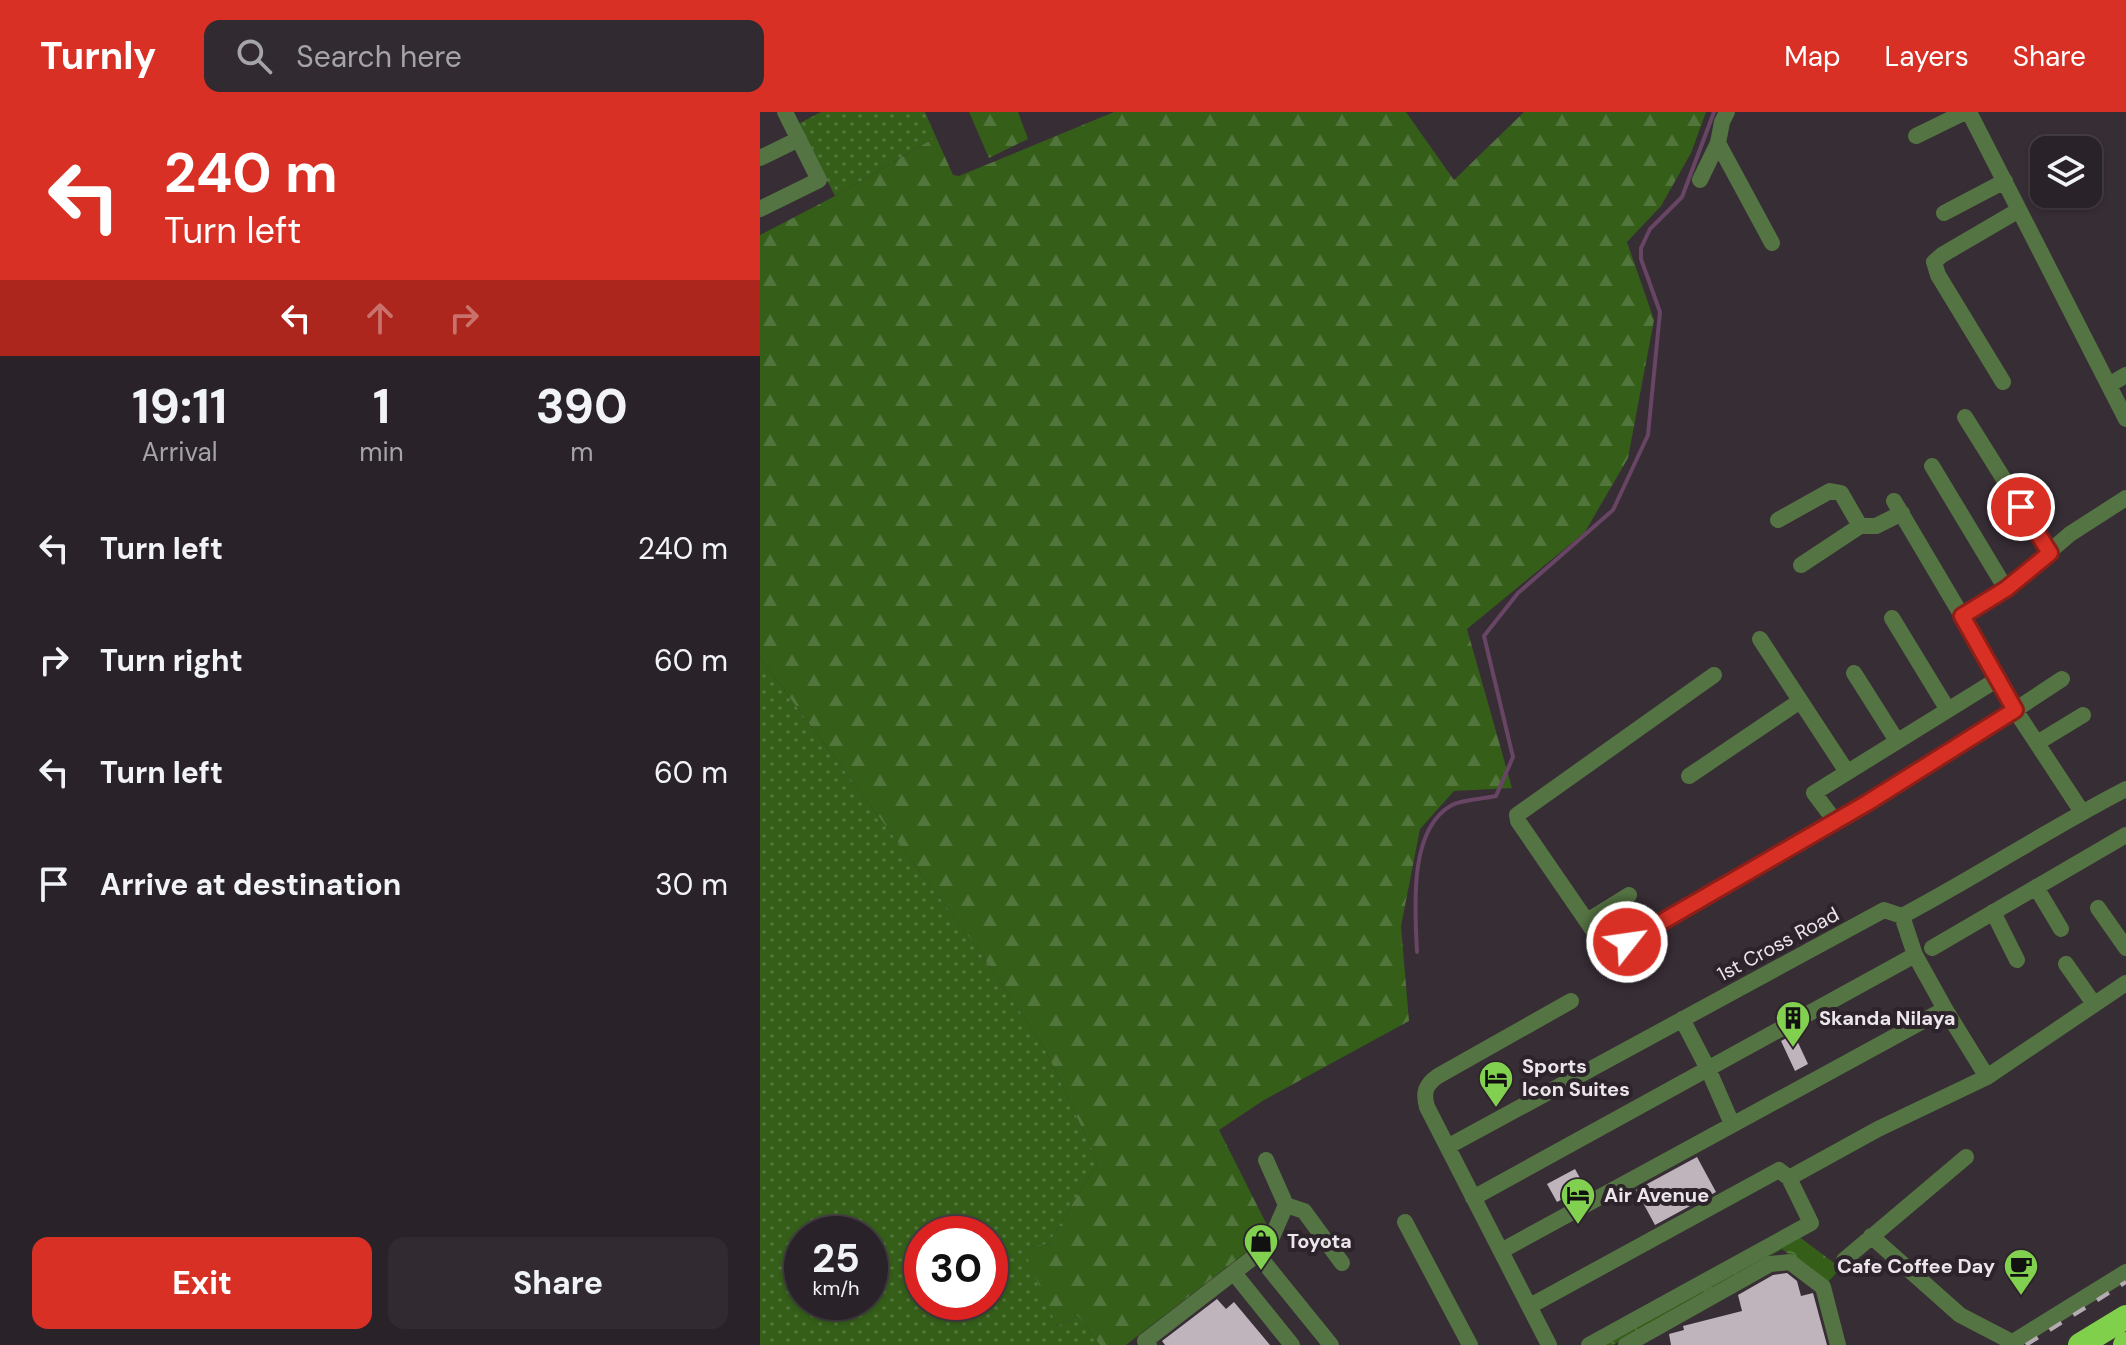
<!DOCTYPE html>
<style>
:root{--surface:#292228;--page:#312a30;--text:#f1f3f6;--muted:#a5a4a8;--line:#453f45;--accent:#d93025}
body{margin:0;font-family:"DM Sans",sans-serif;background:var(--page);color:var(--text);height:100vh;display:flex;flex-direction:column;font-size:30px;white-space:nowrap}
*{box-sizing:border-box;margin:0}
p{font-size:26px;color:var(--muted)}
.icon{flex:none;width:44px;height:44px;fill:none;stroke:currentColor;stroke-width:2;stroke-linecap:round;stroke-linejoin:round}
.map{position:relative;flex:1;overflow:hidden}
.side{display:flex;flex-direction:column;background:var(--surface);width:760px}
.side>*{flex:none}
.top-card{background:#d93025;color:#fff;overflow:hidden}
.tools{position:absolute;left:1270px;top:24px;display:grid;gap:16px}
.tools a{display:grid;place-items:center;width:72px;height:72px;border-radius:16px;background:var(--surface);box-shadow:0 2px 6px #0004,0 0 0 2px var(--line);font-size:40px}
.speed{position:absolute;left:24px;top:1104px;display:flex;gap:16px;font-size:40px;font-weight:700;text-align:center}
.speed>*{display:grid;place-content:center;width:104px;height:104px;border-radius:50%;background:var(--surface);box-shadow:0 2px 6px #0004,0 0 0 2px var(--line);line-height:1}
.speed small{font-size:20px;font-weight:400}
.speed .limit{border:12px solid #d22;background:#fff;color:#111}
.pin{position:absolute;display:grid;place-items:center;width:68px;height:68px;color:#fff;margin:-34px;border:4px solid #fff;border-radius:50%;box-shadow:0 2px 8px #0007}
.me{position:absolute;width:88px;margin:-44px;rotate:60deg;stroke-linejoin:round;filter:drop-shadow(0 0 6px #0008)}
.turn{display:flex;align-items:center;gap:28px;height:168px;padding:0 32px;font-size:36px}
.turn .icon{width:104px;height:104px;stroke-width:2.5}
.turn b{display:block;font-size:56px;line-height:68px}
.lanes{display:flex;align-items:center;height:76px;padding:0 32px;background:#0003;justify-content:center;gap:40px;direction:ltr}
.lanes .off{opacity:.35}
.eta{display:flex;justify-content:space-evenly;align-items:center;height:136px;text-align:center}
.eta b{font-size:48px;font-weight:700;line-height:56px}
.primary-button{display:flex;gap:16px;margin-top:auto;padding:16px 32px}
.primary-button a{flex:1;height:92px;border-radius:16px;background:var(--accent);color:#fff;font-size:32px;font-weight:700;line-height:92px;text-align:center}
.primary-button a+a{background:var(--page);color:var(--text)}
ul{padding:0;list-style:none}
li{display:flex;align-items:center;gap:24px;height:112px;padding:0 32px}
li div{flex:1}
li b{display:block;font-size:30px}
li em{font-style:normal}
header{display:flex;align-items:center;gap:48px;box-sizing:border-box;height:112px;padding:0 40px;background:var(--accent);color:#fff}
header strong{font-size:38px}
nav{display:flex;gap:44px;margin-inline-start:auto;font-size:28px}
.search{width:560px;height:72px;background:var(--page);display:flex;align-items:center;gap:20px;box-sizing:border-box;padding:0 28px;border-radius:16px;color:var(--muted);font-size:30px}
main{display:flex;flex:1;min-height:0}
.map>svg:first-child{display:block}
</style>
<header>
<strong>Turnly</strong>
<div class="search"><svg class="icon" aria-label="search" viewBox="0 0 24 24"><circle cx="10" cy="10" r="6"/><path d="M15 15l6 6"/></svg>Search here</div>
<nav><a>Map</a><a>Layers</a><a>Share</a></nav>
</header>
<main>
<section class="side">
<div class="top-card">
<div class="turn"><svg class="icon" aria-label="left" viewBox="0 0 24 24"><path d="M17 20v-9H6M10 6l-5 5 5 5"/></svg><div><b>240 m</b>Turn left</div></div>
<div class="lanes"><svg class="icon" aria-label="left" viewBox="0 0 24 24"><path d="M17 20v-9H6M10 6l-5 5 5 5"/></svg><svg class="icon off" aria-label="ahead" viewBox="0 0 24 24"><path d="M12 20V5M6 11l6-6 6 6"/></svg><svg class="icon off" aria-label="right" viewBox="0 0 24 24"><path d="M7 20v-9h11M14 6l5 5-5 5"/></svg></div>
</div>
<div class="eta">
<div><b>19:11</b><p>Arrival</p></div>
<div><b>1</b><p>min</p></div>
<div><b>390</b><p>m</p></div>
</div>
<ul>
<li><svg class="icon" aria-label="left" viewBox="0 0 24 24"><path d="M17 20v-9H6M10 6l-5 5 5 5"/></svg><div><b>Turn left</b></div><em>240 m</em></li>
<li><svg class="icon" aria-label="right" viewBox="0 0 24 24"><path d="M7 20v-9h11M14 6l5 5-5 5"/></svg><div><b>Turn right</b></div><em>60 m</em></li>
<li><svg class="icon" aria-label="left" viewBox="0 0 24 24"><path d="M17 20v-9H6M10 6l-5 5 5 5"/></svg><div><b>Turn left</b></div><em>60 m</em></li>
<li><svg class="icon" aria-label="arrive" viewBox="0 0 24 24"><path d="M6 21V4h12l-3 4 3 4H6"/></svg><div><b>Arrive at destination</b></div><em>30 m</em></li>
</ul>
<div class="primary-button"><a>Exit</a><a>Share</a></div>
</section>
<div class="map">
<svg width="1366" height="1233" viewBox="0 0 1366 1233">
<defs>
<pattern id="grass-dots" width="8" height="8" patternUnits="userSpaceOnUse" patternTransform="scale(2)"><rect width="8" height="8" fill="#355e19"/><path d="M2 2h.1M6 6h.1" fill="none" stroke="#52753b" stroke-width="1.8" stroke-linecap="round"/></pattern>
<pattern id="forest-firs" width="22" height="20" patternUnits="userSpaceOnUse" patternTransform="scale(2)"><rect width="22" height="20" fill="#355e19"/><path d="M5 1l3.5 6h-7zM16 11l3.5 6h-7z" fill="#52753b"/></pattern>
<pattern id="park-crowns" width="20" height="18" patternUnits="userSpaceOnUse" patternTransform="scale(2)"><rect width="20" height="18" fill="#355e19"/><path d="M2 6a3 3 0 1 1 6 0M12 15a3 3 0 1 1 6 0" fill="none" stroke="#52753b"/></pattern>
</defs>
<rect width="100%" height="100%" fill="#372d35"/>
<path fill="url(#grass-dots)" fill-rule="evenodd" d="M61 0H165L176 25 75 84 38 12Z
M0 546 218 837 285 937 338 1050 288 1132 264 1136 297 1214 318 1204 340 1233H0ZM42 1122H110V1190H42ZM162 1122H230V1190H162Z"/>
<path fill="url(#forest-firs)" d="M209 0H258L268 27 229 46Z
M354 0H646L694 68 764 0H946L931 41 901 94 867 130 894 208 868 346 825 420 707 517 752 676 694 679 660 717 641 814 649 909 504 988 459 1018 511 1121 366 1233H340L318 1204 297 1214 263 1136 288 1132 338 1050 285 937 218 837 0 546V123L75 84 176 25 193 63 199 64Z"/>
<path fill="url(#park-crowns)" d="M1038 1124 1081 1156 1067 1171 1022 1137 853 1233H837Z"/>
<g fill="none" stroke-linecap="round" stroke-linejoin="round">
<path stroke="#684564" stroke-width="4" d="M657 840C655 797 648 717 692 693 704 687 723 687 736 684L753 645 724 524 758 481 853 398 888 323 900 200 881 147V136L890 117 922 85 954 0"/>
</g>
<path fill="#bfb3bc" d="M1034 922 1048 952 1035 959 1021 929Z
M937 1045 956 1080 895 1113 876 1078Z
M815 1057 825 1075 797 1090 787 1072Z
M1027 1161 1037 1169 1041 1184 1053 1181 1067 1233H911L909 1222 924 1218 923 1214 982 1199 978 1183 1013 1163Z
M457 1187 466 1197 474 1190 510 1233H405L402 1229Z"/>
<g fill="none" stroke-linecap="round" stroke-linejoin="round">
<path stroke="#557443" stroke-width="16" d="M967 0 962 10 958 31 1012 131
M1209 0 1366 307
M1156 24 1205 0
M0 46 39 27
M940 68 958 31
M0 97 59 68 25 0
M1184 101 1245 69
M1243 270 1178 163 1174 150 1182 143 1259 98
M1349 273 1366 263
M1205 305 1290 441
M1172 354 1246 477
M1134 389 1202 504
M1018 408 1070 379 1081 381 1100 414
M1041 453 1100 414H1116L1142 401
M1132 506 1188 598
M1000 527 1087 660
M1094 561 1137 629
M954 563 757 703 758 709 839 827 849 834 867 830 1107 691 1255 598 1202 504 1246 477 1310 422 1366 386
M1302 567 1255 598 1322 700
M1277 631 1323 603
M929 664 1040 589
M1075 709 1054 681 1238 567
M1276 775 1301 817
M1338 796 1366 836
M1233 800 1257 848
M1142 804 1155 843
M827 809 869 783
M1172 836 1366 723
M1306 852 1334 892
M922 907 949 959 972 1012
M1227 965 1366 871
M689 1034 1124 798 1142 804C1218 764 1290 716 1366 677
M713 1086 1155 843 1185 897
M526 1093 544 1099 582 1151
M645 1110 710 1233
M1111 1124 1200 1203 1252 1230
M741 1139 1185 897 1227 965 1118 1017 1029 1066 1051 1111 829 1233
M498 1143 571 1233
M1084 1148 1206 1045
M474 1161 532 1233
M770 1194 1019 1058 1029 1066
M389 1233 385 1229 508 1134 526 1093 506 1048
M789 1233 667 995C663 981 665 973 678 964L811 889
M866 1233 1010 1152 1030 1150 1063 1175 1078 1233
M1248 1233 1366 1160"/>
<path stroke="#81d04c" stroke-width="24" d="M1320 1233 1366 1205
M1365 1233 1366 1232"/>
<path stroke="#b4acb2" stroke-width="4" stroke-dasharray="14 14" stroke-linecap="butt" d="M1266 1233 1366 1170"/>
</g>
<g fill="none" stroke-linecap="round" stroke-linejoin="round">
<g stroke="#8d1f18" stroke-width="20">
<path id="route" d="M867 830 1107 691 1255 598 1202 504 1246 477 1290 441 1261 395"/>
</g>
<use href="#route" stroke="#d93025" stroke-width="14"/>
</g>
<defs>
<g id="building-pin" transform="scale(1.8)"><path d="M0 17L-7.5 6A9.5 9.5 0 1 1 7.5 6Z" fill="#82d04f" stroke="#2d232b"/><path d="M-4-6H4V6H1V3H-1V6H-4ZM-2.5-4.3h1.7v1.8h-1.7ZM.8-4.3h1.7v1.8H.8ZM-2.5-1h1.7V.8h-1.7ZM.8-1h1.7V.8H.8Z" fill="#111"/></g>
<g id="hotel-pin" transform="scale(1.8)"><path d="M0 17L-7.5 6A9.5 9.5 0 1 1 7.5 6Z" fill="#82d04f" stroke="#2d232b"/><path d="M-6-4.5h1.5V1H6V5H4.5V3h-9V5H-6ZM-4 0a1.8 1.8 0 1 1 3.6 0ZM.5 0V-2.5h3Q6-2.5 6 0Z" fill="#111"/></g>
<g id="shop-pin" transform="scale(1.8)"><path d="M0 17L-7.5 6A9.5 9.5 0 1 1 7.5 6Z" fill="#82d04f" stroke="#2d232b"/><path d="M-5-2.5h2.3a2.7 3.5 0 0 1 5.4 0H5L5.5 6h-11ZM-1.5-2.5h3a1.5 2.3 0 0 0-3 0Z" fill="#111"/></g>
<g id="cafe-pin" transform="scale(1.8)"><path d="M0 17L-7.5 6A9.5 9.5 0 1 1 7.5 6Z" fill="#82d04f" stroke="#2d232b"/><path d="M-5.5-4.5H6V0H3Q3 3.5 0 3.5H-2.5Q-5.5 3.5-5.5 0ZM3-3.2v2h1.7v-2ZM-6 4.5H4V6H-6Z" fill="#111"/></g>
</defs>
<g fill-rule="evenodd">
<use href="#building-pin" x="1033" y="906"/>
<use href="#hotel-pin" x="736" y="966"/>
<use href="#hotel-pin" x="818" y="1083"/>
<use href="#shop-pin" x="501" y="1129"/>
<use href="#cafe-pin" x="1261" y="1154"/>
</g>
<g text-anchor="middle" stroke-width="8" stroke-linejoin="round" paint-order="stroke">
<g font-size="20" fill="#ece6eb" stroke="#2d232b">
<text transform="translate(1018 832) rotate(-28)" y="7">1st Cross Road</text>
</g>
<g font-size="20" font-weight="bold" fill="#ece6eb" stroke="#2d232b" text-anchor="start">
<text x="1059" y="913">Skanda Nilaya</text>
<text x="762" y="961">Sports<tspan x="762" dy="23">Icon Suites</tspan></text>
<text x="844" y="1090">Air Avenue</text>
<text x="527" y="1136">Toyota</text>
<text x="1235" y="1161" text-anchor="end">Cafe Coffee Day</text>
</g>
</g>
</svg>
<div class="tools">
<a><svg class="icon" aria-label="layers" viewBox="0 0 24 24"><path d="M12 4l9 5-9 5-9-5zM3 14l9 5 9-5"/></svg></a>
</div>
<div class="speed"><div>25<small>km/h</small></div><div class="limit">30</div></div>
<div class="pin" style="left:1261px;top:395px;background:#d93025"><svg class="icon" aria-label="arrive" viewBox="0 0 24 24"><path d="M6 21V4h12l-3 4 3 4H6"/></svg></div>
<svg class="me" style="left:867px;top:830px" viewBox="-20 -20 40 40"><circle r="17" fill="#d93025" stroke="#fff" stroke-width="3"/><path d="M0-11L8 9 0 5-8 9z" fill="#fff"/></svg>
</div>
</main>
